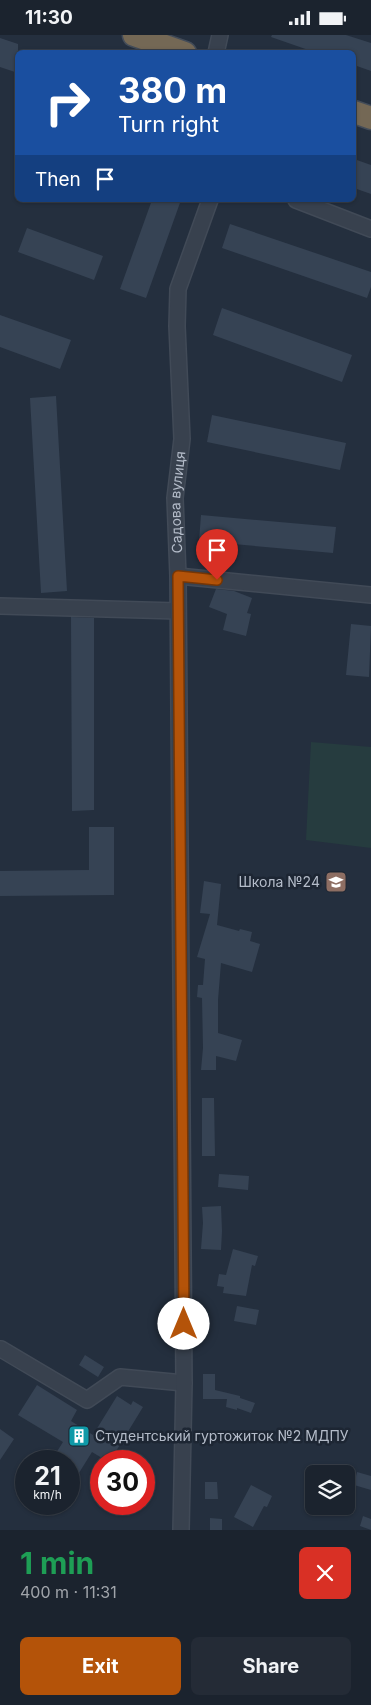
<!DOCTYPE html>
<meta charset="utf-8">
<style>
:root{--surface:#1b232e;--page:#242b36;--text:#f1f3f6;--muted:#a0a4aa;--line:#39404a;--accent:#b45309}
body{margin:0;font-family:Inter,sans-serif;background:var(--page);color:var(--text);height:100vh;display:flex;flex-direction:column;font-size:19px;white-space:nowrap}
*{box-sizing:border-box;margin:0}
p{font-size:16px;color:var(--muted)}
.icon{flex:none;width:28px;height:28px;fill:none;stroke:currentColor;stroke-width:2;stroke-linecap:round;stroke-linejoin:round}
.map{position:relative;height:1495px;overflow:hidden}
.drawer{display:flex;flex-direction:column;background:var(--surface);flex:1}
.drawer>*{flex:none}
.banner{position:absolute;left:15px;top:15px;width:341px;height:152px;border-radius:8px;box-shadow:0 1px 4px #0004,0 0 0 1px var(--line);background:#1a4fa0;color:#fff;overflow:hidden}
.buttons{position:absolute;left:305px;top:1430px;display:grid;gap:10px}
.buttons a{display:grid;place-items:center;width:50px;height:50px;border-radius:8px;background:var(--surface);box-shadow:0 1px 4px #0004,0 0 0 1px var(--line);font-size:25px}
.speed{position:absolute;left:15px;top:1415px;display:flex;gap:10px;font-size:25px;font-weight:700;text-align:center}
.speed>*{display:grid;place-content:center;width:65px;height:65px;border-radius:50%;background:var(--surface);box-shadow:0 1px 4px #0004,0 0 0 1px var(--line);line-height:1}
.speed small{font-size:12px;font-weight:400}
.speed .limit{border:8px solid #d22;background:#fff;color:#111}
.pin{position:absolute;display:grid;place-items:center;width:42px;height:42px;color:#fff;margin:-51px -21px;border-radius:50% 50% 50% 0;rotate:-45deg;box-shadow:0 0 5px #0007}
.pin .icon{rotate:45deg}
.me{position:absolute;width:55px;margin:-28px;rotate:0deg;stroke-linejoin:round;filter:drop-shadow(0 0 4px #0008)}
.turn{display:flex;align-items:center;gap:18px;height:105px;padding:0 20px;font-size:22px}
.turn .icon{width:65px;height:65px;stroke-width:2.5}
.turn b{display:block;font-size:35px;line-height:42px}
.then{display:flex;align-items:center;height:48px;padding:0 20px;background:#0003;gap:10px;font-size:19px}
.round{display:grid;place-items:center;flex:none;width:52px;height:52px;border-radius:8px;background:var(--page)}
.overview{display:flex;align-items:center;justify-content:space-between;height:85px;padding:0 20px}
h1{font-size:30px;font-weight:700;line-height:38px;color:#1e9e55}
.button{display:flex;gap:10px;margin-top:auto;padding:10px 20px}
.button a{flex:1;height:58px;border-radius:8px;background:var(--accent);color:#fff;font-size:20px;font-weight:700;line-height:58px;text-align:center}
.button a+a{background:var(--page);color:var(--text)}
.status{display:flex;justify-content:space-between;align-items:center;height:35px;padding:0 25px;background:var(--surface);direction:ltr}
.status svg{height:14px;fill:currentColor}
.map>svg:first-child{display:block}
</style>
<div class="status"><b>11:30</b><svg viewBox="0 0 49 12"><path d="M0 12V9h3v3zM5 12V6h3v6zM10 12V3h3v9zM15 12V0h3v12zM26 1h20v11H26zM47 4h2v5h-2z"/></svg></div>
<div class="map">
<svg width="371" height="1495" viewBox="0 0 371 1495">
<rect width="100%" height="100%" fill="#242f3e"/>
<path fill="#263c3f" d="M311 707 371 712V813L306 805Z"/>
<path fill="#364354" d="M272 0H346L371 8V36L354 30V18H317L271 2Z
M0 3 18 9V38L0 32Z
M354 124 371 130V159L354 153Z
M152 165H181L146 263 120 254Z
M230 189 371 237V252L367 263 222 213Z
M27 193 103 221 94 245 18 217Z
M222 273 352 320 342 347 213 300Z
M0 280 71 305 60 334 0 312Z
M56 361 67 556 41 558 30 363Z
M212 380 346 408 340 435 207 407Z
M201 480 336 492 333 518 199 506Z
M216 554 234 556 252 563 247 578 251 579 246 601 223 595 227 579 209 572Z
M71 582 94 583V775L72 776Z
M351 589 371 591 369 642 346 640Z
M89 792H114V860L0 861V836L89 835Z
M204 846 221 849 217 890 239 896 240 894 252 897 250 906 260 909 252 937 221 928 218 965V998L242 1005 236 1026 216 1021V1035H201L203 1013 202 963 197 962 198 950H203L205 924 197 922 210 879 200 878Z
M202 1063H214L215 1121H202Z
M219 1139 249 1141 248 1155 218 1152Z
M221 1171 222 1196 221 1215 201 1214 203 1188 202 1172Z
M233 1214 258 1221 255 1231 252 1230 246 1261 223 1258 224 1252 217 1251 219 1239 226 1240Z
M237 1271 259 1275 256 1290 234 1286Z
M85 1320 104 1332 98 1342 79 1330Z
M203 1339H215V1355L240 1361V1363L255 1368 251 1378 237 1373V1375L226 1372 227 1364H203Z
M37 1350 77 1375 71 1386 93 1400 117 1361 131 1370 133 1366 143 1372 110 1426H107L92 1417 69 1454V1426H51L63 1407 18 1380Z
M0 1394 14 1404 0 1425Z
M357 1437 371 1441V1455L354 1450Z
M205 1447H217L218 1464H205Z
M251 1450 272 1461 267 1472 264 1471 253 1492 234 1482Z
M363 1481 371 1484V1495L360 1491Z
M210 1483 222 1484V1495H210Z"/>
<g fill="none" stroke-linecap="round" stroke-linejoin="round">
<g stroke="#414a57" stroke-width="18">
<g id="minor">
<path d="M216 18 220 0"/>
<path d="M296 165 371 194"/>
<path d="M178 541 371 560"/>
<path d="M0 571 178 576"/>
<path d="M0 1315 1 1314 87 1365 120 1342 184 1348"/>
<path id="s1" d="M181 1495 184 1348 178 541 175 463 182 404 177 291 178 254 210 165"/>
</g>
</g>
<g stroke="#434c59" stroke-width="25">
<path id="highway" d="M134 0 185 18
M354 77 371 83"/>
</g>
<use href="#minor" stroke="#38414e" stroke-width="15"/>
<use href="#highway" stroke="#746855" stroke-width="22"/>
</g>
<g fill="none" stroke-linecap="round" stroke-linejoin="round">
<g stroke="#753606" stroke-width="12">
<path id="route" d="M184 1289 178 541 217 545"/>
</g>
<use href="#route" stroke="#b45309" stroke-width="9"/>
</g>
<defs>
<g id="school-square" transform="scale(1.125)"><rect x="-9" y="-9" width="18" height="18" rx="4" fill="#8d6e63" stroke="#1d2633"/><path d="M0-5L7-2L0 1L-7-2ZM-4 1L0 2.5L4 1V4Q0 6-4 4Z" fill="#fff"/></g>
<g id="building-square" transform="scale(1.125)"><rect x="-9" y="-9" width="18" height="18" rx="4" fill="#0f9aa8" stroke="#1d2633"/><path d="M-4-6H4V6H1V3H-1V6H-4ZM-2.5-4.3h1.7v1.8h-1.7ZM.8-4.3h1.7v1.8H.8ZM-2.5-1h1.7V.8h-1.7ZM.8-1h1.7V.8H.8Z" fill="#fff"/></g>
</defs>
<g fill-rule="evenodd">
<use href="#school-square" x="336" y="847"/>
<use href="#building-square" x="79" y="1401"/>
</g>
<g text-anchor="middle" stroke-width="5" stroke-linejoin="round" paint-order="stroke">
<g font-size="14" fill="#b4bcc9" stroke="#1d2633">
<text dy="5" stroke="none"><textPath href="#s1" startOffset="1028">Садова вулиця</textPath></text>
</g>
<g font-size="14" fill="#b4bcc9" stroke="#1d2633" text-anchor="end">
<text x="320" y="852">Школа №24</text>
<text x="95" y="1406" text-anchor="start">Студентський гуртожиток №2 МДПУ</text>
</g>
</g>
</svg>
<div class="buttons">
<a><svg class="icon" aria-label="layers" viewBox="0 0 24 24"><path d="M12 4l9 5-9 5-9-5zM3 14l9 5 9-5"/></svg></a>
</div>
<div class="speed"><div>21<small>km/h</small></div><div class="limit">30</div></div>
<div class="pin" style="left:217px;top:545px;background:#d93025"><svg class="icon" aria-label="arrive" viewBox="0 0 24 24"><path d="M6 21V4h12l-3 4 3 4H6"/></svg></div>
<svg class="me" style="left:184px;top:1289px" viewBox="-20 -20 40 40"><circle r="19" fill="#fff"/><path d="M0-13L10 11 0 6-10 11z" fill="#b45309"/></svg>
<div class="banner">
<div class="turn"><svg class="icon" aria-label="right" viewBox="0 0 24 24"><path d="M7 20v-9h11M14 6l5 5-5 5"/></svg><div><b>380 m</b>Turn right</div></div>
<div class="then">Then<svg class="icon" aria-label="arrive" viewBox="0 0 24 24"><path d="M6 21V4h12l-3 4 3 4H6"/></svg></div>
</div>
</div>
<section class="drawer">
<div class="overview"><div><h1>1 min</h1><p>400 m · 11:31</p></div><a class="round" style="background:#d93025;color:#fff"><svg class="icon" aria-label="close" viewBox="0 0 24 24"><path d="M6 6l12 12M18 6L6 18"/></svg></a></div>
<div class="button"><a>Exit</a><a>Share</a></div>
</section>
